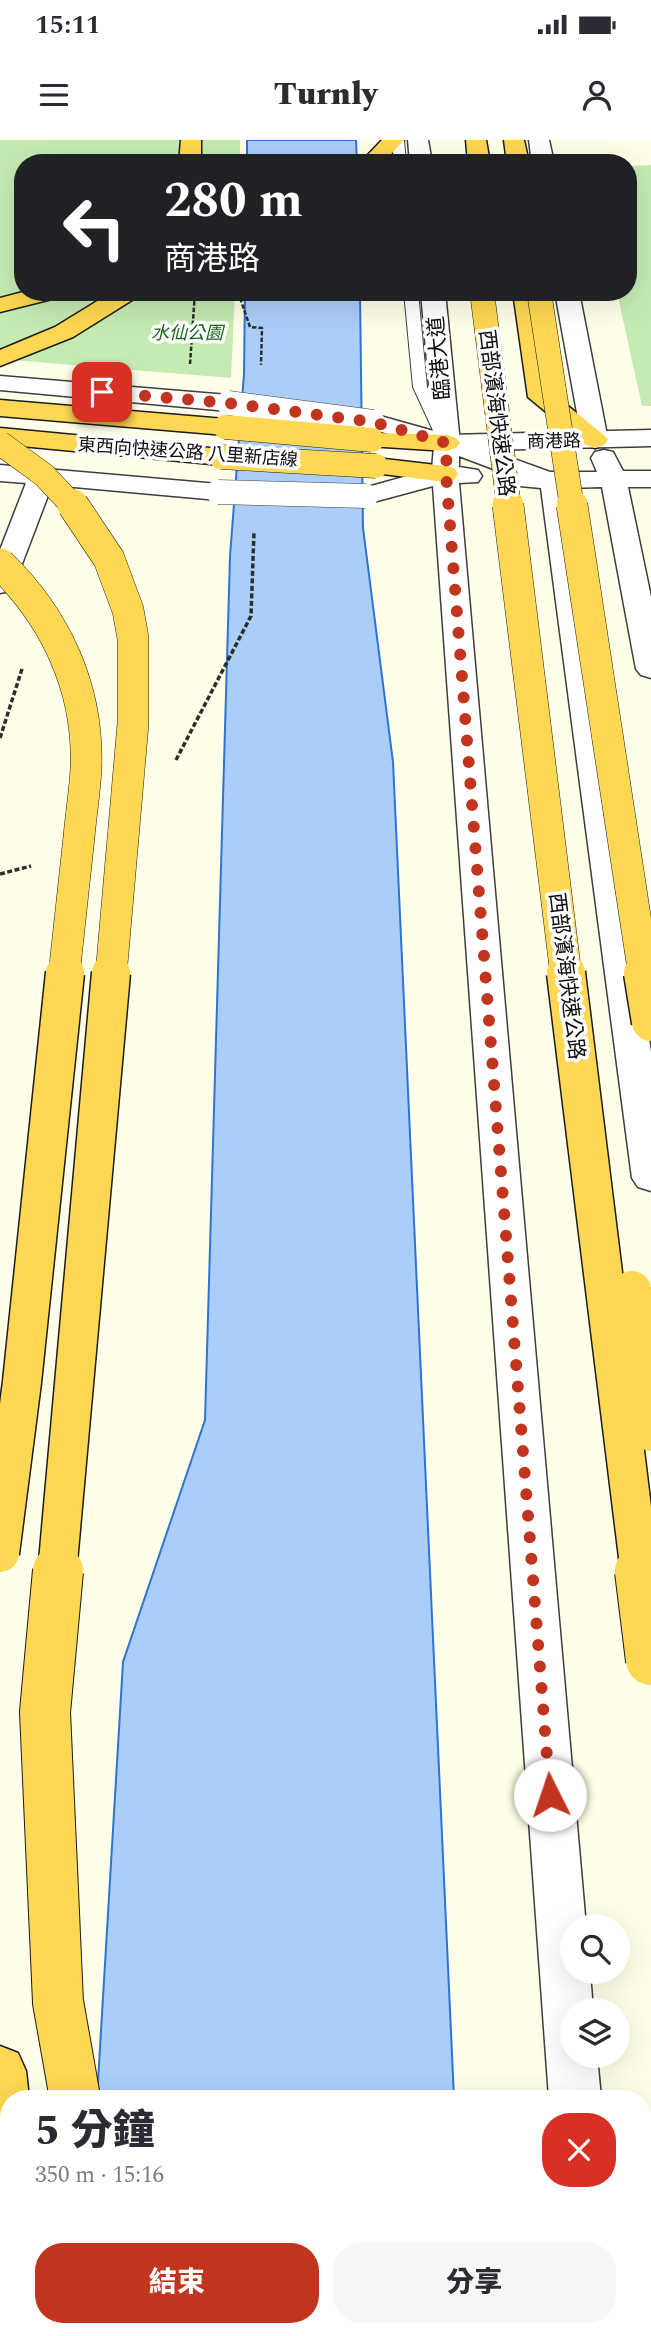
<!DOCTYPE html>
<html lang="zh-TW">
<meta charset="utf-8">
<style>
:root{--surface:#fff;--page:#f7f7f7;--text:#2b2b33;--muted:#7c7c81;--accent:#c1341d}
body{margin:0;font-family:Spectral,"Noto Sans TC",serif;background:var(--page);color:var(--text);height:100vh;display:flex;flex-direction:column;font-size:26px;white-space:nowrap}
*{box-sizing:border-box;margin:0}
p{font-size:23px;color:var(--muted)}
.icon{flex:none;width:38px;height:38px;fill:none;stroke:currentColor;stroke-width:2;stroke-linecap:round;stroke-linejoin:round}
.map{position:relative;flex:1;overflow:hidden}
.side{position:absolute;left:0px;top:1950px;width:651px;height:247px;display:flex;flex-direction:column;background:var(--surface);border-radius:28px 28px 0 0;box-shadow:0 7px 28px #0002}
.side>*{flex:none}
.top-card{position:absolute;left:14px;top:14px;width:623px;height:147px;border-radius:28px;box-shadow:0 7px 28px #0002;background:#202124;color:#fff;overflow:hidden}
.tools{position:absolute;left:560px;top:1774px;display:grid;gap:14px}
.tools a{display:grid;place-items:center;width:70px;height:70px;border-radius:50%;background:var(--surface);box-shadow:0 7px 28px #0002;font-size:35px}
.pin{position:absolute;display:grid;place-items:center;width:60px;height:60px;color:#fff;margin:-30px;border-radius:14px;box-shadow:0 4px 10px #0006}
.me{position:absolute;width:77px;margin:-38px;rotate:356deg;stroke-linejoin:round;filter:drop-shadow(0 0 5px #0008)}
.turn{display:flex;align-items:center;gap:24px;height:147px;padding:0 35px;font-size:32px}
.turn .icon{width:91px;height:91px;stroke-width:2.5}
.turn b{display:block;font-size:49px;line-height:60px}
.round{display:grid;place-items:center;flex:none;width:74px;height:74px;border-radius:28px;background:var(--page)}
.head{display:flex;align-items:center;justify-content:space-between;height:119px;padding:0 35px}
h1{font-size:42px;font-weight:800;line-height:52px}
.action{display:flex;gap:14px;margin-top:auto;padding:14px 35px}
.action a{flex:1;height:80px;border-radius:28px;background:var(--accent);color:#fff;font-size:28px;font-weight:800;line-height:80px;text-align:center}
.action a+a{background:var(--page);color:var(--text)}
.status{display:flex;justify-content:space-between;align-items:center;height:49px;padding:0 35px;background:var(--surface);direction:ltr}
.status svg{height:19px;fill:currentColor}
header{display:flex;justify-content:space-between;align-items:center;height:91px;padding:0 35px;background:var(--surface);font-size:32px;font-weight:800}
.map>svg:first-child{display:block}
</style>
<div class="status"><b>15:11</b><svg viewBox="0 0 49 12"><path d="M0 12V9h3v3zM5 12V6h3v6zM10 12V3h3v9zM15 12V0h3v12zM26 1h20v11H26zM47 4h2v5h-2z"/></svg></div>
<header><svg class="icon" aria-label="menu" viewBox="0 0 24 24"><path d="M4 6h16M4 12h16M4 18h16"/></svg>Turnly<svg class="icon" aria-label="person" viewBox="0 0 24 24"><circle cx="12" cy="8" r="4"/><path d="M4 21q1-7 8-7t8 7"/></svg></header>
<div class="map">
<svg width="651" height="2196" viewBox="0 0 651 2196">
<rect width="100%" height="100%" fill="#ffffe9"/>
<path fill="#c5ebb2" d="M0 0H240V23H23V152H235L231 238 0 219Z
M651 25V266H642L617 152H628V26Z"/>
<path fill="#abcef9" stroke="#2f73d4" stroke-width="2" d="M247 0H356L357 23H247Z
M245 152H360L363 388 393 622 454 1958H97L123 1522 205 1280 230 416 244 234Z
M83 2188H464V2196H83Z"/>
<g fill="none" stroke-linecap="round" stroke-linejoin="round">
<g stroke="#3e3e3e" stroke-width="2">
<path id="service" d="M392 0H404L406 23H394Z
M404 152H418L427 247 452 297 449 300H439L436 297 413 247Z"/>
</g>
<g stroke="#3e3e3e" stroke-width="3">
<path id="minor" d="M408 0H428L432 23H410Z
M529 0H549L554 23H532Z
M421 152H445L460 303 456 308 447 311 438 308 434 303Z
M555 152H579L608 300 604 305 595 308 586 305 582 300Z"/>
</g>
<g stroke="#3e3e3e" stroke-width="3">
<path id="tertiary" d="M0 236 228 255 237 258 241 263 237 268 228 271 0 250Z
M373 274 448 295 651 290V306L489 310 550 332H597L591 318 595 312 604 310 613 312 623 331H651V347H628L651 457V538L641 535 636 529 602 347 567 348 651 912V1051L638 1047 632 1038 541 348 520 346 517 338 459 316V327L478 330 482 336 478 342 459 343 586 1787H572V1832H590L593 1871H572V1916H597L601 1958H549L433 346 366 364 357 362 353 356 357 350 432 329 434 307 364 287 360 282 364 277Z
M0 325 218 344 227 346 231 352 227 358 218 360 52 345 14 445 10 451 0 453V410L26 343 0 341Z
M565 2188H621V2196H565Z"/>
</g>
<g stroke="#1c1c1c" stroke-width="3">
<path id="trunk" d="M181 0H201V23H179Z
M382 0H404L383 23H360Z
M466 0H486L490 23H468Z
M504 0H524L529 23H507Z
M23 152H64L60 157 0 172V158Z
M112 152H141L137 157 73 197 0 226V210L55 187Z
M513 152H537L553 254 604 295 608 300 604 305 595 308 586 305 528 257Z
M0 260 225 279 234 282 238 287 234 292 225 295 0 276Z
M0 288 221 309 230 311 234 317 230 323 221 325 0 304Z
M377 293 447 295 456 298 460 303 456 308 447 311 368 306 364 301 368 296Z
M376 318 445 326 454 328 458 334 454 340 445 342 367 332 363 326 367 320Z
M0 1906 18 1913 26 1931 29 1958H9V2036L0 2033Z
M12 2188H68L70 2196H14Z
M90 2188H146L148 2196H92Z"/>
</g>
<path stroke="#2d2d2d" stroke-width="2.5" stroke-dasharray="4.5 2" stroke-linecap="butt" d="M238 152 250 187 262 188 261 225
M190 224 195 152"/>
<path stroke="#2d2d2d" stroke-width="3.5" stroke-dasharray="5 2.5" stroke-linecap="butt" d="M0 598 22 529
M176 620 251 476 254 392
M0 734 31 726"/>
<use href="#service" fill="#fff" fill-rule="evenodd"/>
<use href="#minor" fill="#fff" fill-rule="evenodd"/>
<use href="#tertiary" fill="#fff" fill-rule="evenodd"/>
<use href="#trunk" fill="#fed852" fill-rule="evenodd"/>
<g stroke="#3e3e3e" stroke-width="25" stroke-linecap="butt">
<path id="tertiary-bridge" d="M228 263 373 282
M218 352 366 356"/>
</g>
<g stroke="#1c1c1c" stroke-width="25" stroke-linecap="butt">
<path id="trunk-bridge-far3" d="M482 152 509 367
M539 152 572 367
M225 287 372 300
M0 303 44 335 74 367
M221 317 376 326"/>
</g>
<g stroke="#1c1c1c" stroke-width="32" stroke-linecap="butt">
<path id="trunk-bridge-far2" d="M73 365 109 419 128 470 133 498V584L111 835
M508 365 566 835
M572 365 644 835
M0 424C56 478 89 549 86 628 85 651 81 674 79 697 74 743 69 789 64 835"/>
</g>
<g stroke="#1c1c1c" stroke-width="41" stroke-linecap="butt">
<path id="trunk-bridge-far1" d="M566 833 640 1433
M643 833 651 882
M632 1150 651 1292
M0 1413 22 1242 65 833
M57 1433 111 833"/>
</g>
<g stroke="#1c1c1c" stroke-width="52" stroke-linecap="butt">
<path id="trunk-bridge" d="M58 1431 45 1572 58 1862 75 1958
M640 1431 651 1520"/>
</g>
<use href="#tertiary-bridge" stroke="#fff" stroke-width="24"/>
<use href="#trunk-bridge-far3" stroke="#fed852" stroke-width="24"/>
<use href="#trunk-bridge-far2" stroke="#fed852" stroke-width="31"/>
<use href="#trunk-bridge-far1" stroke="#fed852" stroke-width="38"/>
<use href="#trunk-bridge" stroke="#fed852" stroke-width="50"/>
</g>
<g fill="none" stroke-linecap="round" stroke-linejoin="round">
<path stroke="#c1341d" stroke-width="12" stroke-dasharray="0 21.6" d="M102 252 228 263 373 282 447 303 446 334 550 1655"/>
</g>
<g text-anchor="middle" stroke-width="7" stroke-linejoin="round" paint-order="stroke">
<g font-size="18" font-style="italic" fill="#1b6519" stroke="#fff">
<text x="187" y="199">水仙公園</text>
</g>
<g font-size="18" fill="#0b0b0b" stroke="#fff">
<text transform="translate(554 301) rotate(-1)" y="6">商港路</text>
<text transform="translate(188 312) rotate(4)" y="6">東西向快速公路 八里新店線</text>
</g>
<g font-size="21" fill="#0b0b0b" stroke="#fff">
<text transform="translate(439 218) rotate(-95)" y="7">臨港大道</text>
<text transform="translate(497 273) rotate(83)" y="7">西部濱海快速公路</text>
<text transform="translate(567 836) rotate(83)" y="7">西部濱海快速公路</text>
</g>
</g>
</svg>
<div class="tools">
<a><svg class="icon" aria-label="search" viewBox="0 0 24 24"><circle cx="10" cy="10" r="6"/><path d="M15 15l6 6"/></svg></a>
<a><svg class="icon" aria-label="layers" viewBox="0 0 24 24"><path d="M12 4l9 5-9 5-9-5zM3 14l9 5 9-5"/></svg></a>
</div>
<div class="pin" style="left:102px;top:252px;background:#d93025"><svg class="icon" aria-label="arrive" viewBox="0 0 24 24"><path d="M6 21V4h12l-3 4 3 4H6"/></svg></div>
<svg class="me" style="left:550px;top:1655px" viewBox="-20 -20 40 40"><circle r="19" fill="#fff"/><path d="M0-13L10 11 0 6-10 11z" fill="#c1341d"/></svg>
<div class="top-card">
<div class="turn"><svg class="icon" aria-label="left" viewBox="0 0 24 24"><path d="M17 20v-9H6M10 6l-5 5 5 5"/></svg><div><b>280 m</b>商港路</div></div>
</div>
<section class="side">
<div class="head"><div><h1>5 分鐘</h1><p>350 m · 15:16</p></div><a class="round" style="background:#d93025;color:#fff"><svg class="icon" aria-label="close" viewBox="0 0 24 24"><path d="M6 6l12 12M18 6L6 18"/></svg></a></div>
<div class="action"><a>結束</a><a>分享</a></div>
</section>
</div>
